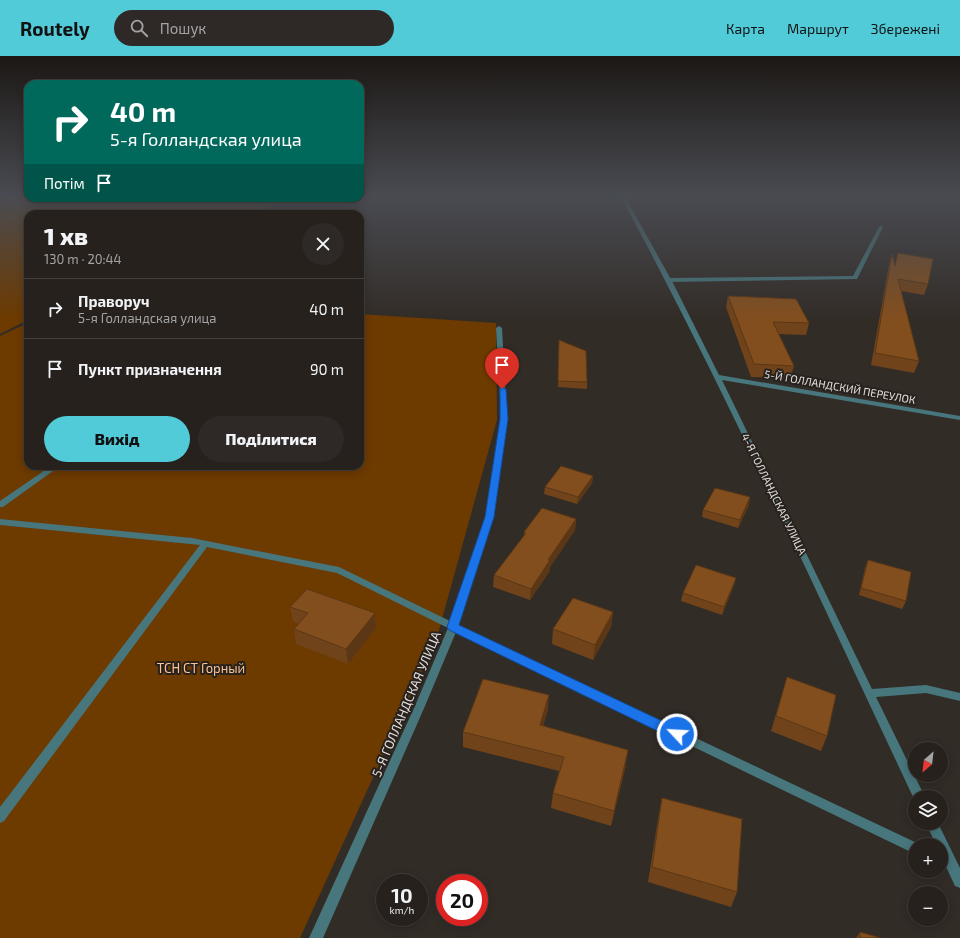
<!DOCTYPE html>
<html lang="uk">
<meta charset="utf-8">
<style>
:root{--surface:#26211d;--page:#2e2926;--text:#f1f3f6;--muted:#a4a3a4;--line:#423e3b;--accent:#52cbd9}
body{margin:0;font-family:"Exo 2",sans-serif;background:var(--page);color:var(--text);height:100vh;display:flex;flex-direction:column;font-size:15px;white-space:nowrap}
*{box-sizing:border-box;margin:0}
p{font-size:13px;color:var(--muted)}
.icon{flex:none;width:22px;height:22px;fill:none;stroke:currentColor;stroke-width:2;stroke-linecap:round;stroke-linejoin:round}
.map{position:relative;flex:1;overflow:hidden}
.drawer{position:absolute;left:24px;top:154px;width:340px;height:260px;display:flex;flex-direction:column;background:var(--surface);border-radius:12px;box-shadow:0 2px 10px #0003,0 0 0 1px var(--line)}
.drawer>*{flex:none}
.top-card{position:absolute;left:24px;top:24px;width:340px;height:122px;border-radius:12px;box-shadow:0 2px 10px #0003,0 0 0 1px var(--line);background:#00695c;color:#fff;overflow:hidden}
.needle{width:26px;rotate:208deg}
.buttons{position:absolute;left:908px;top:686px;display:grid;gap:8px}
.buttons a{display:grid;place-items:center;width:40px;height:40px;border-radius:50%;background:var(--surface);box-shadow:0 2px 10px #0003,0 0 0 1px var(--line);font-size:20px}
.speed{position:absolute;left:376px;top:818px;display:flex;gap:8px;font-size:20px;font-weight:700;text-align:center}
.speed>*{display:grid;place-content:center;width:52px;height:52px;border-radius:50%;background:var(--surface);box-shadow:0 2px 10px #0003,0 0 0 1px var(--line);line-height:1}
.speed small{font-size:10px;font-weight:400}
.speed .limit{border:6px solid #d22;background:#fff;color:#111}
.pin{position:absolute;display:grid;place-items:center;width:34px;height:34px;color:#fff;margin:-41px -17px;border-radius:50% 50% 50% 0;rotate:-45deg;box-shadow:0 0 4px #0007}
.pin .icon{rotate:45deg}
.me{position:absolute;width:44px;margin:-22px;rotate:295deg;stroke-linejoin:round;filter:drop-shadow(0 0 3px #0008)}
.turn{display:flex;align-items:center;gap:14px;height:84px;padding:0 20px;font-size:18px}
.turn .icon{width:52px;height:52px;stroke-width:2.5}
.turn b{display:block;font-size:28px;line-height:34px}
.then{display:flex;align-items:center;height:38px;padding:0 20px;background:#0003;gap:8px;font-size:15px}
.round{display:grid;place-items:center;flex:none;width:42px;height:42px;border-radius:21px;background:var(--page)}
.summary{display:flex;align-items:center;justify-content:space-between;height:68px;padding:0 20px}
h1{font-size:24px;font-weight:800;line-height:30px}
.button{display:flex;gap:8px;margin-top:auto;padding:8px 20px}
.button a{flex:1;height:46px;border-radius:24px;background:var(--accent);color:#111;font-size:16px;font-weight:800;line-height:46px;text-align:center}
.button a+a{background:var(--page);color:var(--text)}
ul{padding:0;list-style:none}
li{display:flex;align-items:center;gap:12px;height:60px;padding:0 20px;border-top:1px solid var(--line)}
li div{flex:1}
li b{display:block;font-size:15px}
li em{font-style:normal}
header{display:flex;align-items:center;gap:24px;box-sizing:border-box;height:56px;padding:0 20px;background:var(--accent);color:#111}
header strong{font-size:19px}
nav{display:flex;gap:22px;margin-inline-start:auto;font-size:14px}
.search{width:280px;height:36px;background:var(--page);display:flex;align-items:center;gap:10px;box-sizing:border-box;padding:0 14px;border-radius:22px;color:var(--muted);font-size:15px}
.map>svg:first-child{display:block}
</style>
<header>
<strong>Routely</strong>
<div class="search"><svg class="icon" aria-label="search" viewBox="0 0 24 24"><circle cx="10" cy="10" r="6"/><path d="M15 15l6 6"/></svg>Пошук</div>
<nav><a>Карта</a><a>Маршрут</a><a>Збережені</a></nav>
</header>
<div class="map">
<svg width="960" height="882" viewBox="0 0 960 882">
<rect width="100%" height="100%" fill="#322c27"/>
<path fill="#6d3a00" d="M0 139H28V142H281L275 148 253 158H28V264L0 278Z
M360 258 496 267 497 364 437 581 300 882H0V280L28 267V410H360Z"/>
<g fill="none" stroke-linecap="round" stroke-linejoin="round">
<path fill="#47767c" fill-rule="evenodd" d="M881 170 883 171 857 223 668 226 665 224 668 222 853 220 879 171Z
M499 270 502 272 507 363 493 461 458 569 919 788 920 789H915V798L456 576 425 650 323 882H309L415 650 448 572 337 517 207 491 4 765 0 767V751L200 489 0 469V463L192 482 339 511 450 565 485 461 501 363 496 272Z
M51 410H60L3 451H0V445Z"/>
<path fill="#47767c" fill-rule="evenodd" d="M620 139H624L673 227 719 319 960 360V364L722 324 872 633 926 629 960 637V645L926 637 876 641 925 741H915V745C819 542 727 337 620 139Z
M926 767H938L960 812V832L955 830 941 800V789H936Z"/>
</g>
<path fill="#70431a" d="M898 197 928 228 924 239 901 235 919 305 914 317 871 309 889 209 892 198 895 209Z
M728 240 809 267 806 279 778 278 794 310 790 322 751 321 726 251Z
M559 284 587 326V333L558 331Z
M593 420 592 427 577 448 544 438 545 431Z
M749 449 738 472 702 461 703 454Z
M576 463 575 474 550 511 549 516 530 544 493 531 494 519 524 480V476Z
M868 504 906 545 902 553 859 539 865 512Z
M736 522 734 529 722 559 681 545 683 537Z
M290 551 375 557 376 572 348 608 296 588 294 573 299 568 293 565Z
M613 556 611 571 593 604 552 588 553 573Z
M787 621 827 680 821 695 771 675Z
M548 654 543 669 626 709 611 770 551 752 553 737 559 715 463 691V676Z
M662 742 737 836 731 851 648 826 659 757Z
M860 876 881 882H856Z"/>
<path fill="#5b3715" d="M593 420 592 427 577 448 578 441Z
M750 441 749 449 738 472 740 464Z
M576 463 575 474 550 511 549 516 530 544 531 533 548 504Z
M736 522 734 529 722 559 724 551Z
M613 556 611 571 593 604 595 589Z
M375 557 376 572 348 608 346 593Z
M549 639 548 654 539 684 540 669Z
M628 694 626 709 611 770 614 755Z"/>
<path fill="#824e1e" stroke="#5b3715" d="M898 197 933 203 928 228 898 223 919 305 875 297 892 198 895 210Z
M728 240 796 243 809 267 773 266 794 310 754 308Z
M559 284 586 295 587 326 558 325Z
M561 410 593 420 578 441 545 431Z
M715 432 750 441 740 464 703 454Z
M542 452 576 463 548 504H550L531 533 494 519 526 477 524 476Z
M868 504 911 516 906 545 861 532Z
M696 509 736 522 724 551 683 537Z
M307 533 375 557 346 593 294 573 308 557 290 551Z
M573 542 613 556 595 589 553 573Z
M787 621 836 639 827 680 776 660Z
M483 623 549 639 540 669 628 694 614 755 553 737 564 701 463 676Z
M662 742 742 763 737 836 652 811Z
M860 876 881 882H860Z"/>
<linearGradient id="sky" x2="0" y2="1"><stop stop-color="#1c1815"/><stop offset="0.53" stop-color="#494b52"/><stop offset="1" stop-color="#494b52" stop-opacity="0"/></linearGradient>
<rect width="960" height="263" fill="url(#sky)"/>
<path fill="#1a73e8" stroke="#114b97" d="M500 331H502L506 333 508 363 494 461 459 569 681 674 683 678 681 682 677 683 672 682 449 574 447 571 485 461 500 363Z"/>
<g text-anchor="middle" stroke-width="4" stroke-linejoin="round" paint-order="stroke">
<g font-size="11" fill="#e5e0dd" stroke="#28221e">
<text transform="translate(840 331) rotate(10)" y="4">5-Й ГОЛЛАНДСКИЙ ПЕРЕУЛОК</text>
<text transform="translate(774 438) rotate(64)" y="4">4-Я ГОЛЛАНДСКАЯ УЛИЦА</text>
</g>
<g font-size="13" fill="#fbc294" stroke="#28221e">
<text x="201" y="617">ТСН СТ Горный</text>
</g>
<g font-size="13" fill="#e5e0dd" stroke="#28221e">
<text transform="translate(406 648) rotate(-67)" y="5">5-Я ГОЛЛАНДСКАЯ УЛИЦА</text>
</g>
</g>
</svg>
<div class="buttons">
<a><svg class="needle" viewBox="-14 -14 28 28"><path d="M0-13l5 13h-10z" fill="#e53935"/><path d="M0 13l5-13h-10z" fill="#a4a3a4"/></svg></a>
<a><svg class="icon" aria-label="layers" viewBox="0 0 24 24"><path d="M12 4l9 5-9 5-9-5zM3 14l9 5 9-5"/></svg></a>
<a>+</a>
<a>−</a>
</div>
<div class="speed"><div>10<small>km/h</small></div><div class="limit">20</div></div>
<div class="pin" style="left:502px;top:333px;background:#d93025"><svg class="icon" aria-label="arrive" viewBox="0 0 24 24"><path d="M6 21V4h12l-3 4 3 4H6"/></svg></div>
<svg class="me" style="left:677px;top:678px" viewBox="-20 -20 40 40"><circle r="17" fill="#1a73e8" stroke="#fff" stroke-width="3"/><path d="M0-11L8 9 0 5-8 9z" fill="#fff"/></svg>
<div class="top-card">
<div class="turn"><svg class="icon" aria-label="right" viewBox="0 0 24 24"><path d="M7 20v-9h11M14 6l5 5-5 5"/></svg><div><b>40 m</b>5-я Голландская улица</div></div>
<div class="then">Потім<svg class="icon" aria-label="arrive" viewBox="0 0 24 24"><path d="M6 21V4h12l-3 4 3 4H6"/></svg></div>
</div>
<section class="drawer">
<div class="summary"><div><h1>1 хв</h1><p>130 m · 20:44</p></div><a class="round"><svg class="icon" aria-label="close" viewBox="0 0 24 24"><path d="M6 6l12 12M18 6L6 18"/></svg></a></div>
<ul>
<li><svg class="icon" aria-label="right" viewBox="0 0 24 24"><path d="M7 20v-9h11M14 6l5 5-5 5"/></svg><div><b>Праворуч</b><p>5-я Голландская улица</p></div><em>40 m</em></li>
<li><svg class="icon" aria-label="arrive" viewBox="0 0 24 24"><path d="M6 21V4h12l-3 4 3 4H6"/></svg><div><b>Пункт призначення</b></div><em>90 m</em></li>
</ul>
<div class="button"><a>Вихід</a><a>Поділитися</a></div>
</section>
</div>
